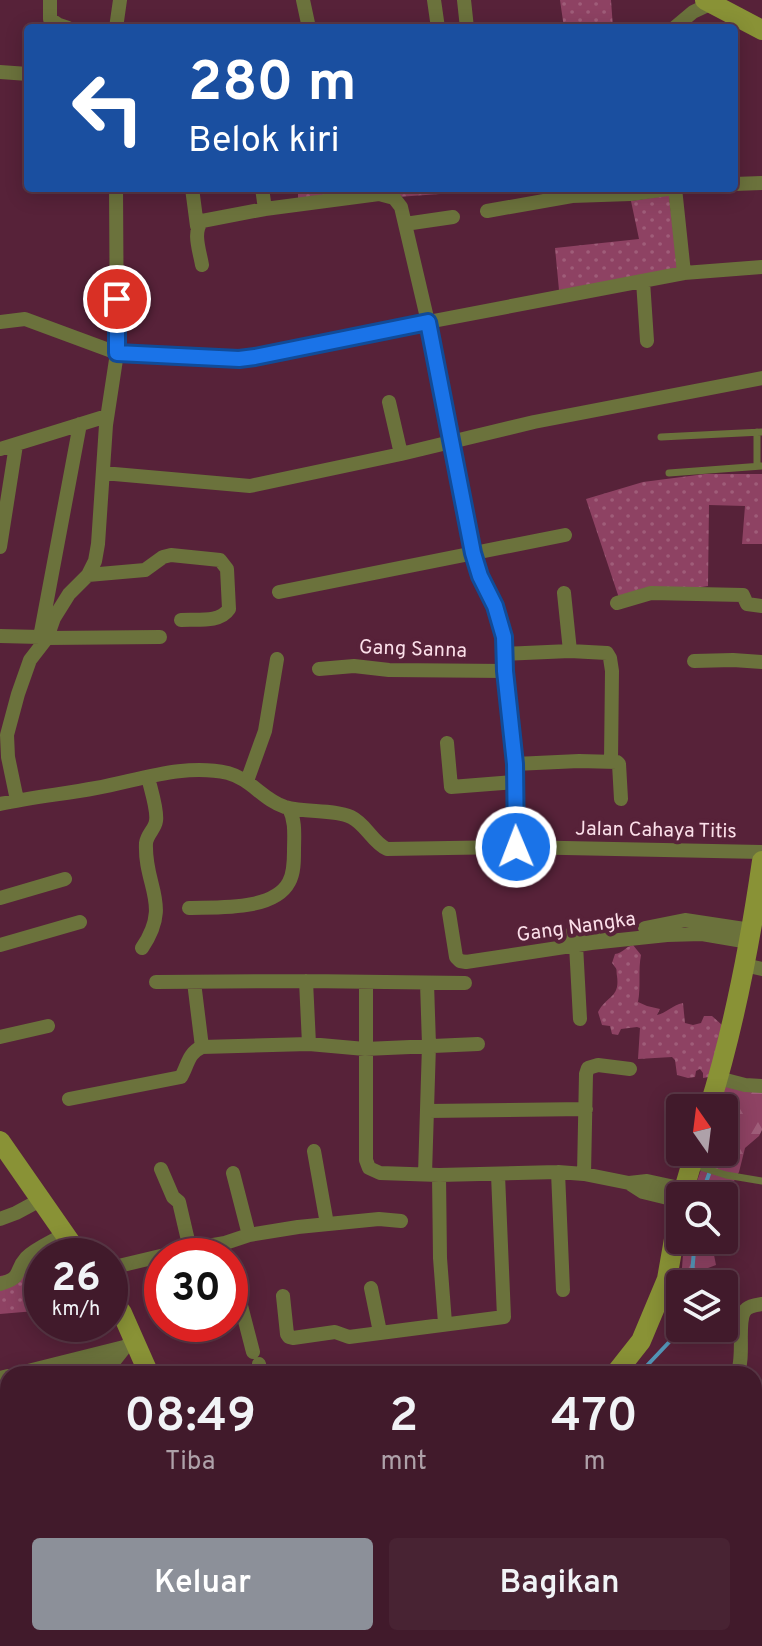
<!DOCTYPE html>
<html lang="id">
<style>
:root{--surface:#411a2b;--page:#482333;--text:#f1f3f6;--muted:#aea1a9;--line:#5a3847;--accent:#8c9099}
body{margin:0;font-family:Overpass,sans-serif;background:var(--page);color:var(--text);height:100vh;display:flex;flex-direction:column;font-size:30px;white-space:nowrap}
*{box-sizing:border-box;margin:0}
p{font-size:26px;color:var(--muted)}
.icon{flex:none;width:44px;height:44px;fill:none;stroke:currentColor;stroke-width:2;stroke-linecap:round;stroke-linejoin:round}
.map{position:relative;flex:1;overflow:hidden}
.side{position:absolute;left:0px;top:1366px;width:762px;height:280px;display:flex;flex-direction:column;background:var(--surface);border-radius:24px 24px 0 0;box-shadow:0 4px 20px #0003,0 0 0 2px var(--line)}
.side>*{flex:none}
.banner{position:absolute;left:24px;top:24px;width:714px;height:168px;border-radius:8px;box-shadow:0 4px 20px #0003,0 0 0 2px var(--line);background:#1a4fa0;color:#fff;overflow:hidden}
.needle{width:52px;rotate:346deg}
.buttons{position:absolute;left:666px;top:1094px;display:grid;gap:16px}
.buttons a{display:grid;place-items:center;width:72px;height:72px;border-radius:8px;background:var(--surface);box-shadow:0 4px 20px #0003,0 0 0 2px var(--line);font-size:40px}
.speed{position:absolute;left:24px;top:1238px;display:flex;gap:16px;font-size:40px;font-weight:700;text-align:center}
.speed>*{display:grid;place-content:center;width:104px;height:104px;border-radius:50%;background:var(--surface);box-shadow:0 4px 20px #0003,0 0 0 2px var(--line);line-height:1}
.speed small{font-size:20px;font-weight:400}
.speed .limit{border:12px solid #d22;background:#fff;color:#111}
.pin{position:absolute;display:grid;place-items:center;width:68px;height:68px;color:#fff;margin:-34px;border:4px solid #fff;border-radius:50%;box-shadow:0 2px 8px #0007}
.me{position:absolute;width:88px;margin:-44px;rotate:359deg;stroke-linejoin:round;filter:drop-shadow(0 0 6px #0008)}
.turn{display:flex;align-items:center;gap:28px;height:168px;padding:0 32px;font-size:36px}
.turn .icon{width:104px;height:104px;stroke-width:2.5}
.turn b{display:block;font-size:56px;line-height:68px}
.eta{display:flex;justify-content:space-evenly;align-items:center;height:136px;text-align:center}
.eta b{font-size:48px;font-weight:600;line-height:56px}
.action{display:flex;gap:16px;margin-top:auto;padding:16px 32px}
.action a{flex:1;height:92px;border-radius:8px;background:var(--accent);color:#fff;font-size:32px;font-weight:600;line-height:92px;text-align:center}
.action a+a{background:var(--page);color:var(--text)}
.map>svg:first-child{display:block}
</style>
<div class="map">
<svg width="762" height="1646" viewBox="0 0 762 1646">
<defs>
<pattern id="grass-dots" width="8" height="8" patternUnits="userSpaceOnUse" patternTransform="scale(2)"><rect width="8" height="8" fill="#8e4263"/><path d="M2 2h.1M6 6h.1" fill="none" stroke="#9f5d79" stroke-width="1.8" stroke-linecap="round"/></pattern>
<pattern id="forest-firs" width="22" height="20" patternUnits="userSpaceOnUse" patternTransform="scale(2)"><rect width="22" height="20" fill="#8e4263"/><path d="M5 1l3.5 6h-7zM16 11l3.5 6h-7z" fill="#9f5d79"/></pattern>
</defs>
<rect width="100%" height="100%" fill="#572239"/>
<path fill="url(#grass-dots)" d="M560 0H611L613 28H564Z
M298 188H454V193L298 204Z
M669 195 678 273 559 290 555 248 639 239 631 201Z
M705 474H762V544H742L745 506 709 505 708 586 620 601 586 499 643 482Z
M633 945 641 955C638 970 641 986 638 1002L647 1006 660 1009 657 1015C667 1013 672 1005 683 1003L685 1023 693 1025 701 1023 704 1016H712L722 1025 709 1077 703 1078V1073L700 1069 696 1071 695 1077 688 1078 677 1075 675 1060 672 1057 638 1059 640 1028 637 1027 621 1029 618 1035 612 1034 610 1026 602 1025 598 1012C607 995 620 998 617 976 616 967 618 971 612 963L615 954C623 953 625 947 633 945Z
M24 1272 35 1311 0 1314V1276Z
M8 1391V1476L0 1477V1393Z
M270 1638H347L349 1646H271Z"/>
<path fill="url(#forest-firs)" d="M723 1079 762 1086V1130L759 1136 745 1148 739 1172 734 1181 732 1195 729 1203 725 1208 724 1196H692L707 1152H724V1108H716Z
M684 1240H711L716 1265 708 1268H682Z"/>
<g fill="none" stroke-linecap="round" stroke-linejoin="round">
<path stroke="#5497b9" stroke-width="4" d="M701 1196 717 1152
M691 1284 695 1240
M639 1374 673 1338 680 1322
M478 1646 481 1638"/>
<path stroke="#6b723c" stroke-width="7" d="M757 432V466
M661 437 762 432
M669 473 762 466
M694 1165 726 1175 762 1181
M128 1374 145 1369"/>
<path stroke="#6b723c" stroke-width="14" d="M50 0V19L59 25 68 28
M303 0 309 28
M434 0 438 28
M464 0 467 28
M116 28 120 0
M674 28 693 12 710 4
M0 72 28 74
M734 184 762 183
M192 188 197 226
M262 188 265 209
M675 188 684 273
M487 211 572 196 631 194 675 188
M405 224 453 217
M202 265C200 252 192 232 202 221L265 209 379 194 394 198 401 207 428 322 473 553 480 576 495 606 504 637 515 764 516 847
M643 281 647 341
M0 322 25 319 117 353 239 359 255 357 428 322 684 273 762 267
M389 402 401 454
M0 449 107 416
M103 473 250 486 401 454 534 422 762 378
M0 547 16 445
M88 575 145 570 163 557 171 555 220 560 227 569 229 609C220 623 197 619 181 620
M279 592 565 535
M564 593 570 651
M617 603 651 593 743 595 747 604 762 606
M41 632 80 424
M0 636 40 637
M47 638 160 637
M505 654 570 651 607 653 610 658 612 671 611 761
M694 661 733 660 762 662
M319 669 354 666 389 670 505 671
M447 743 451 787 515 782
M515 764 579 761 617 762 619 764 621 799
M247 781 265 731 277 659
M17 800 8 757 7 735 18 694 30 660 47 638 54 618 69 594 88 575 95 561 98 544 106 425 117 353 116 188
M0 804C32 797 64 794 96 788 140 780 184 763 228 773 251 779 263 800 285 807 306 813 333 809 351 817 366 824 372 842 387 849L516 847 762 852
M0 898 65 879
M189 908C217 907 274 911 289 882 294 873 294 861 294 851 294 836 296 822 289 808
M449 913 456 957 460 961 466 962 591 943 667 935 702 934 749 942
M645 928 685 920 751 930
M569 935 600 932
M0 945 80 922
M576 945 580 1019
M142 948C172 904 144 887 146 843 147 834 155 829 156 821 158 810 150 787 148 777
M744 965 762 969
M306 981 309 1044
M156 982 306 981 465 983
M194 982 202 1047
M366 982V1160L369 1168 380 1173 439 1175 558 1172 584 1174 629 1183 647 1181 684 1189
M0 1037 48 1026
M718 1078 745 1085 762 1086
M69 1099 181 1077C188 1065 188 1053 202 1047L309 1044 365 1049 478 1044
M428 1111 586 1109
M314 1151 327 1224
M161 1169 173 1197 179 1202 190 1249
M558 1172 563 1290
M233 1173 249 1235
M425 1174 429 1045 427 983
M584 1174 586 1074 588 1068 598 1065 630 1069
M439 1175 440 1258 445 1323
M629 1183 643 1192 680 1201
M0 1219 16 1213 42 1199
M230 1263 253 1352
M110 1268 190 1249 225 1243 249 1235 298 1227 379 1219 401 1221
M0 1284C24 1277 14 1271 26 1258 36 1248 52 1242 65 1234
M371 1288 380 1332
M283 1296 287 1334 289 1337 293 1338 335 1332 349 1337 504 1317 498 1175
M259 1364 261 1374
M16 1374 136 1344
M65 1374 115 1360 126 1346
M737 1374C745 1358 737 1324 744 1312 747 1306 756 1305 762 1304
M0 1378 8 1376
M0 1390 8 1388
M0 1454 8 1452
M0 1536 8 1535
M0 1609 8 1608
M0 1636H8
M424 1638 451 1641 459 1644
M735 1638 738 1646
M26 1646V1638"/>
<path stroke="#899236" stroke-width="20" d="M705 0 762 30
M709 1108C734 1028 750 944 762 861
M0 1141 80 1256
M682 1196 695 1152
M110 1296 122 1313 149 1374
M615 1374 641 1341 667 1279 680 1205
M252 1638 256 1646
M458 1646 462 1638"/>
</g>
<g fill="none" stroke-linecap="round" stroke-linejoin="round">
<g stroke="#114b97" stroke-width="20">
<path id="route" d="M117 299V353L239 359 255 357 428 322 473 553 480 576 495 606 504 637 505 671 515 764 516 847"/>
</g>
<use href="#route" stroke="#1a73e8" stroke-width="14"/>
</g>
<g text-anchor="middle" stroke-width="8" stroke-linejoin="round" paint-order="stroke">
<g font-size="20" fill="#fbdfe9" stroke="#572239">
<text transform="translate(413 648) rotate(2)" y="7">Gang Sanna</text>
<text transform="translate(656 829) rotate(1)" y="7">Jalan Cahaya Titis</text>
<text transform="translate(576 926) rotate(-8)" y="7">Gang Nangka</text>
</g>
</g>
</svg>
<div class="buttons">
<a><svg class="needle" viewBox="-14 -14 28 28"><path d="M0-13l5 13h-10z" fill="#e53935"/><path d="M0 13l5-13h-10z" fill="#aea1a9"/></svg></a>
<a><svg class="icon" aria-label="search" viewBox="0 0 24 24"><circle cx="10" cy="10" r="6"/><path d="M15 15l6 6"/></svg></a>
<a><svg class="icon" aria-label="layers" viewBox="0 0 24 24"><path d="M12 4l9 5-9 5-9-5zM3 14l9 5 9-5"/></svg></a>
</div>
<div class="speed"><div>26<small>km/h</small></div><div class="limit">30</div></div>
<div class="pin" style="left:117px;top:299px;background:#d93025"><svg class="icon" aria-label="arrive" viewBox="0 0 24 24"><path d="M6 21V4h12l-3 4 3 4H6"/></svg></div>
<svg class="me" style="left:516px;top:847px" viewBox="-20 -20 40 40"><circle r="17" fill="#1a73e8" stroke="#fff" stroke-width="3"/><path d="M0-11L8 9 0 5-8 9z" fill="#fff"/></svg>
<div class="banner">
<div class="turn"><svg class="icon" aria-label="left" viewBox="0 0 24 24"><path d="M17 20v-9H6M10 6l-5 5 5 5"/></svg><div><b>280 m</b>Belok kiri</div></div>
</div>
<section class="side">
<div class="eta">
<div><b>08:49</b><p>Tiba</p></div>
<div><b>2</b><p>mnt</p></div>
<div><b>470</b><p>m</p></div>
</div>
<div class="action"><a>Keluar</a><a>Bagikan</a></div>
</section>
</div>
